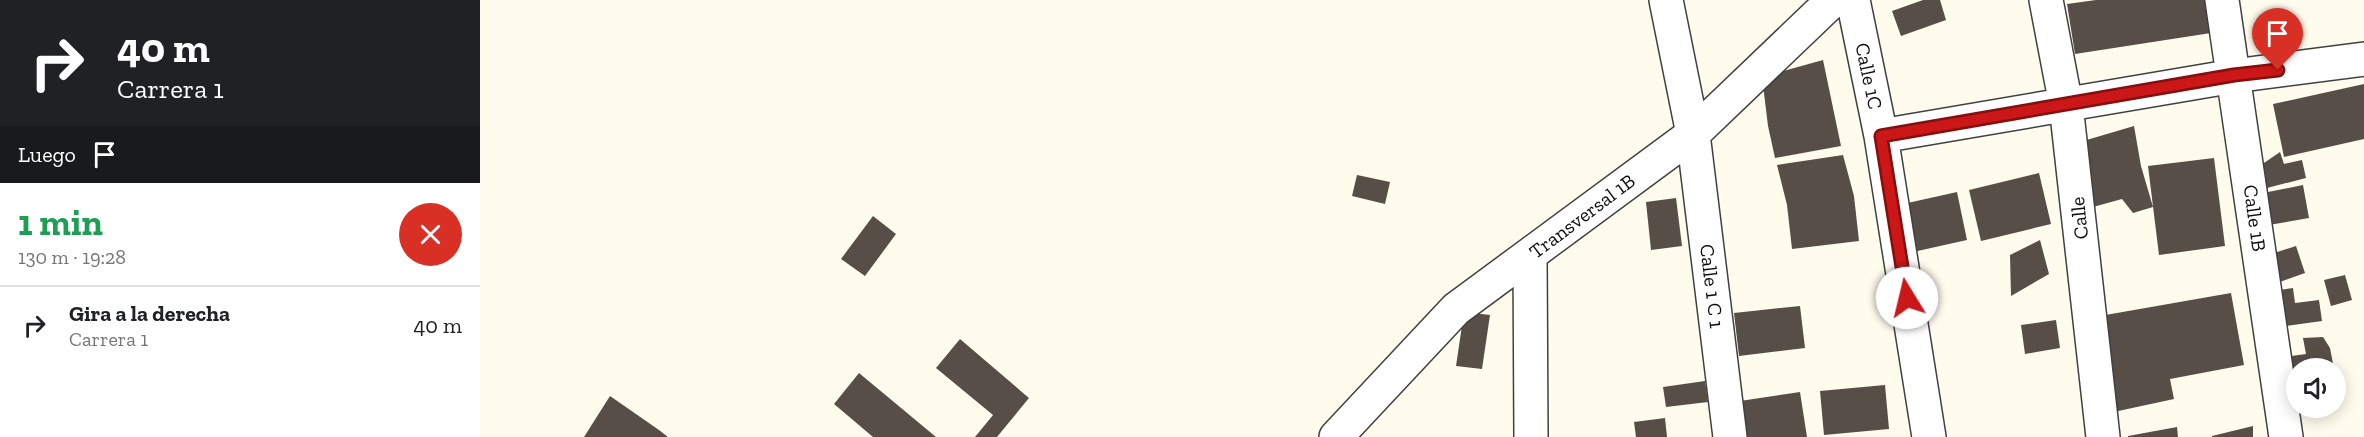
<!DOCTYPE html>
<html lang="es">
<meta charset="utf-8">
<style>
:root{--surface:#fff;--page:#f6f6f6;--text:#202124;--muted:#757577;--line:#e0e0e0}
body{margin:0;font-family:"Zilla Slab",serif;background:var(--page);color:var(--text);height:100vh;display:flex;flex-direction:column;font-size:22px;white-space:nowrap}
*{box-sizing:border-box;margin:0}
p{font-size:20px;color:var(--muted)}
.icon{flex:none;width:33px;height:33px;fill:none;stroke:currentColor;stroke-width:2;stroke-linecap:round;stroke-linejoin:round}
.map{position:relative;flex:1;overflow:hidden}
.details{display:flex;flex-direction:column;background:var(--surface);width:480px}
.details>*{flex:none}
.hud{background:#202124;color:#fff;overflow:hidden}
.fabs{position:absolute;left:1806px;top:358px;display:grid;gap:12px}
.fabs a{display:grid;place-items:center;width:60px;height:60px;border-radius:50%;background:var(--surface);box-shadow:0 3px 15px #0003;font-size:30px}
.pin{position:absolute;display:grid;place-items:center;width:51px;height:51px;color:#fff;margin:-62px -26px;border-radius:50% 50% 50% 0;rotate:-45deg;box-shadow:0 0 6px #0007}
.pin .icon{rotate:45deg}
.me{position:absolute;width:66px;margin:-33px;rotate:351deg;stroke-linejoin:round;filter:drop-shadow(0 0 4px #0008)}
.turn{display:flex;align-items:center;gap:21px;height:126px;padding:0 18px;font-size:27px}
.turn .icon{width:78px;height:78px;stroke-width:2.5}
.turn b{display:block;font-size:42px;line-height:51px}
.then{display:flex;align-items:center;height:57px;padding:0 18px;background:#0003;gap:12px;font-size:22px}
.round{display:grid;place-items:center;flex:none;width:63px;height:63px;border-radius:32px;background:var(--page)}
.headline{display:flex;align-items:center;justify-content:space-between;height:102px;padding:0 18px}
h1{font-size:36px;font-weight:700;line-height:45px;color:#1e9e55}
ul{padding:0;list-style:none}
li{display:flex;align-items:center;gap:18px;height:78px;padding:0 18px;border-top:2px solid var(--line)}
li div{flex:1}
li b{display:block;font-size:22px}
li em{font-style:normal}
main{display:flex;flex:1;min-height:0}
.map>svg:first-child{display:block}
</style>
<main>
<section class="details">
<div class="hud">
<div class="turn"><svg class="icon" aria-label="right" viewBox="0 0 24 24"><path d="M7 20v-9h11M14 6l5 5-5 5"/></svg><div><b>40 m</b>Carrera 1</div></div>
<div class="then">Luego<svg class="icon" aria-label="arrive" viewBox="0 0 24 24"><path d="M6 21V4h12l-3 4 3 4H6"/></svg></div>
</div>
<div class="headline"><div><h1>1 min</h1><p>130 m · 19:28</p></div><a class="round" style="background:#d93025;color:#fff"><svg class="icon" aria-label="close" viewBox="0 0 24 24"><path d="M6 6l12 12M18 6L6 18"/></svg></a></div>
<ul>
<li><svg class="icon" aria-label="right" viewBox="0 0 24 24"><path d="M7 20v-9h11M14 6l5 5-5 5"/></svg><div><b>Gira a la derecha</b><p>Carrera 1</p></div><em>40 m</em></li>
</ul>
</section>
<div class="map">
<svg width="1884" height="437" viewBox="0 0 1884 437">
<rect width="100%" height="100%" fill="#fffced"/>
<path fill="#574e48" d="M1443 0H1460L1466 20 1421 36 1412 11Z
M1616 0H1726L1731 33 1595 54 1587 4Z
M1343 60 1361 146 1295 158 1288 126 1282 77Z
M1884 84V139L1804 157 1793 104Z
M1654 126 1661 166 1673 207 1653 213 1642 199 1613 207 1593 144Z
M1800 152 1804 164 1822 160 1826 178 1787 188 1781 165Z
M1363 155 1374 196 1379 241 1312 249 1307 205 1297 165Z
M1734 158 1745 246 1679 255 1668 166Z
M1559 173 1571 224 1501 241 1489 190Z
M877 175 910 182 905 204 872 196Z
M1823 185 1829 218 1789 225 1783 193Z
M1477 192 1487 240 1424 254 1414 206Z
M1196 198 1202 246 1171 250 1166 202Z
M393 216 416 234 385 276 361 259Z
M1560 240 1569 274 1531 296 1530 255Z
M1816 246 1825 273 1800 282 1791 254Z
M1865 275 1872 300 1851 306 1844 280Z
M1813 288 1815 303 1839 300 1842 321 1798 327 1793 291Z
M1751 293 1764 365 1690 379 1694 399 1629 413 1614 317Z
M1320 306 1325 348 1259 356 1254 313Z
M984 312 1010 315 1002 369 976 366Z
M1576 320 1580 348 1545 354 1541 325Z
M1843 337 1850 348 1854 369H1816V377L1808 379 1804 357 1826 354 1823 338Z
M480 339 549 398 517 437H495L513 415 456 368Z
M379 373 456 437H393L354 404Z
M1225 381 1228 402 1186 407 1183 387Z
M1405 385 1409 429 1344 435 1340 391Z
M1320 392 1327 437H1266L1260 401Z
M130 396 179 430 188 437H104Z
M1185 418 1187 437H1156L1154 422Z
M1773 426V437H1732V436Z
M1697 427 1698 437H1648V436Z"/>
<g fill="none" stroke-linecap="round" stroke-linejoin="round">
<g stroke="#404040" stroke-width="36">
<path id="minor" d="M1186 0 1213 134 1250 437
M1373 0 1401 136 1449 437
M1566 0 1586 105 1623 437
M1742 0 1806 437
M1401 136 1754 76 1884 59
M1050 255 1051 437
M856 437 976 309 1213 134 1353 0"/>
</g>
<use href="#minor" stroke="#fff" stroke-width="33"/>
</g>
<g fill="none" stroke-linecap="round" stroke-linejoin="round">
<g stroke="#840f0f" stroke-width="15">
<path id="route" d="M1427 298 1401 136 1754 75 1798 70"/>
</g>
<use href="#route" stroke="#cb1717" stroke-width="10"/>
</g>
<g text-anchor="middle" stroke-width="6" stroke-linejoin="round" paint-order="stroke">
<g font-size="20" fill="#0d0d0d" stroke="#fff">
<text transform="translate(1389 76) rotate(78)" y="7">Calle 1C</text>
<text transform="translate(1102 216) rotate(-37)" y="7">Transversal 1B</text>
<text transform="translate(1599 218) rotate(-96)" y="7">Calle</text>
<text transform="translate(1775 218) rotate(82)" y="7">Calle 1B</text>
<text transform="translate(1232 286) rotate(83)" y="7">Calle 1 C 1</text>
</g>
</g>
</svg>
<div class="fabs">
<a><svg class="icon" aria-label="sound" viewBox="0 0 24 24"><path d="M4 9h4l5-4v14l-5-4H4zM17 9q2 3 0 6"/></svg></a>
</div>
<div class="pin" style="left:1798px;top:70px;background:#d93025"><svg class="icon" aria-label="arrive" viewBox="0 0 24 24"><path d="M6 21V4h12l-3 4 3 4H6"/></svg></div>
<svg class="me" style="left:1427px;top:298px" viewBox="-20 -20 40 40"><circle r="19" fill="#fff"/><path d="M0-13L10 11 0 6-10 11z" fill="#cb1717"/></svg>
</div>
</main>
